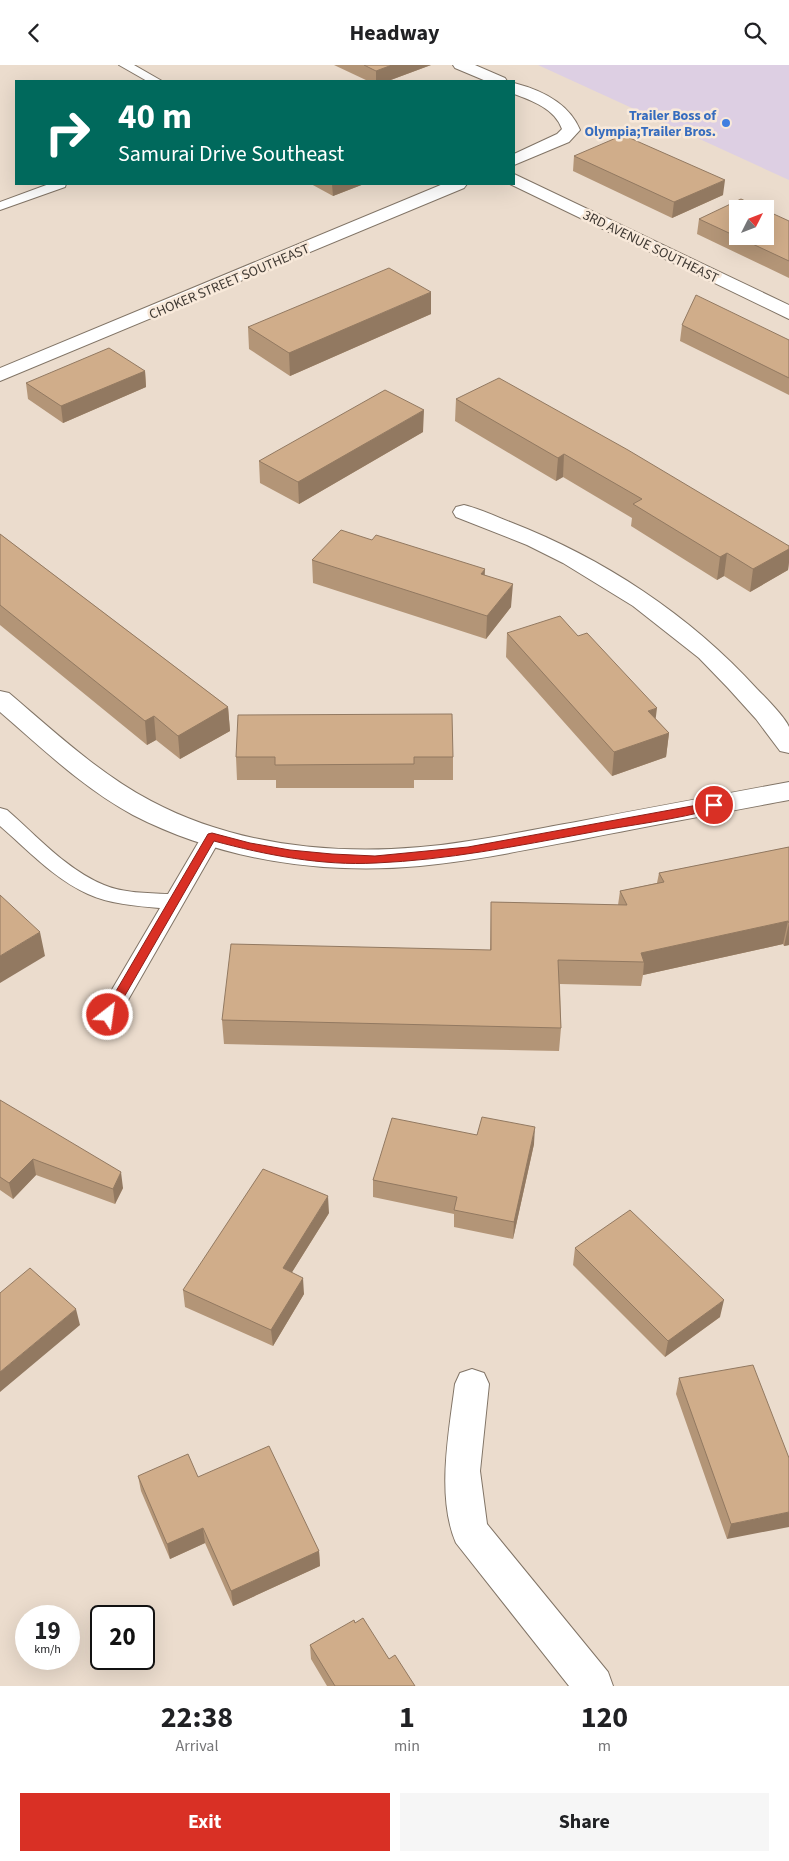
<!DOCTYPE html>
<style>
:root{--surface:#fff;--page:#f6f6f6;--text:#202124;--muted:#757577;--accent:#d93025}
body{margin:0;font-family:"Source Sans 3",sans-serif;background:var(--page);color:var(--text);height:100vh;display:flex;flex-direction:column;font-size:19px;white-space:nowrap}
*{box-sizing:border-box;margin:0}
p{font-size:16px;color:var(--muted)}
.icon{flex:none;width:28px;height:28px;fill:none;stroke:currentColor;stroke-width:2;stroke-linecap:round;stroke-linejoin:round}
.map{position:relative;height:1621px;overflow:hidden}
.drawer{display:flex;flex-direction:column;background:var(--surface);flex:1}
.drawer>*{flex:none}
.banner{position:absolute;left:15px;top:15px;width:500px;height:105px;border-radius:0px;box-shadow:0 5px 20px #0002;background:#00695c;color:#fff;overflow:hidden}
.needle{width:32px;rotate:48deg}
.fabs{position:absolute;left:729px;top:135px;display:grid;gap:10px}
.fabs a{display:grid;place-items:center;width:45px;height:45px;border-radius:0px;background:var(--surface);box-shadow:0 5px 20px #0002;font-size:25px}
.speed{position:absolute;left:15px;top:1540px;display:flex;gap:10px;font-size:25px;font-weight:700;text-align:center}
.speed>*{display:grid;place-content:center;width:65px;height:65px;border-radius:50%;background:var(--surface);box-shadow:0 5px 20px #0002;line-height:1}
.speed small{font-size:12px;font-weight:400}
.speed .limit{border:2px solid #111;border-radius:8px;background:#fff;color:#111}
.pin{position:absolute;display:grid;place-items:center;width:42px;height:42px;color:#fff;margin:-21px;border:2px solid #fff;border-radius:50%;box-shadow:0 1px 5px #0007}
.me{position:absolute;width:55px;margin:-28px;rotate:30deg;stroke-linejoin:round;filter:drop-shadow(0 0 4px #0008)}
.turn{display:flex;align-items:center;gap:18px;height:105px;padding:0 20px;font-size:22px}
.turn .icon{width:65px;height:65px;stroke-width:2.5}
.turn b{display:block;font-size:35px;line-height:42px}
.eta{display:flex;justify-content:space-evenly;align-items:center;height:85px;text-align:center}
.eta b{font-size:30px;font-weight:700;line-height:35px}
.primary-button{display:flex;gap:10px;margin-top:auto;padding:10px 20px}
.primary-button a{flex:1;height:58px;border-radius:0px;background:var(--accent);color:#fff;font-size:20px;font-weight:700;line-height:58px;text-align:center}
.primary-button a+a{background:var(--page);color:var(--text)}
header{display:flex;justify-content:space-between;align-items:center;height:65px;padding:0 20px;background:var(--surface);font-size:22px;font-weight:700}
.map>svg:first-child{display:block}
</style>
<header><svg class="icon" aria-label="back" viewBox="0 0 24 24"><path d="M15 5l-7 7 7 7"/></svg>Headway<svg class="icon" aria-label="search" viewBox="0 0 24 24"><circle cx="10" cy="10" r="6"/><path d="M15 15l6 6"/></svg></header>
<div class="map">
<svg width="789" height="1621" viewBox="0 0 789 1621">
<rect width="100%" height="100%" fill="#ebdccd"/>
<path fill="#ddcfe3" d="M538 0H789V115Z"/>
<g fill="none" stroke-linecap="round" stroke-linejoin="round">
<g stroke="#817466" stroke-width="2">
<path id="lane" d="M119 0H134L162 16H147Z
M49 119H66L65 122 0 145V137Z
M0 743 7 745C37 771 67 805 104 820 123 828 147 828 168 829L205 766 212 764 219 766 222 771 116 956 108 958 100 956 97 950 160 843C136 841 110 839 88 829 54 814 27 784 0 761Z"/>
</g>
<g stroke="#817466" stroke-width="2">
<path id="street" d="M453 0H475L505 13 507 16H486L455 3Z
M514 18C541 25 569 38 580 65L569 77 514 100V89L557 69 562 64C555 44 533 36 514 29Z
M514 109 789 240V254L510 119H514Z
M443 119H467L464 123 0 316V303Z
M464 440C480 444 495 451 510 457 603 493 690 550 757 624 765 632 785 652 789 662 789 669 789 681 789 688L780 686 756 654 728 623 699 593 633 541 563 498 527 480 456 452 453 447 456 442Z
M0 626 9 628C55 667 98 708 151 736 247 787 364 793 469 776 505 771 540 763 576 757 647 743 718 730 789 717V735C719 748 648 761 578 775 525 785 473 796 420 801 323 810 220 795 133 750 83 723 43 684 0 647Z
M472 1304 484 1308 489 1319 480 1406 487 1459 608 1607 613 1621H569L456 1478C436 1432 449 1367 455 1319L460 1308Z"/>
</g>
<use href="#lane" fill="#fff" fill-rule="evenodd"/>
<use href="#street" fill="#fff" fill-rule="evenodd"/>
</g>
<path fill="#b39577" d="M334 0H431L388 16H368Z
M574 91 723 130 672 153 573 106Z
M311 119H364L333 131Z
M699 154 789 156V213L697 169Z
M431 249 290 311 249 284 248 262Z
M682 260 789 275V330L680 276Z
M145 306 146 322 63 358 28 334 26 318Z
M456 334 789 481V497L788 505 750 527 724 511 717 515 631 461 632 453 563 412 556 416 455 356Z
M423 367 299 439 260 418 259 396Z
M0 469 228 642 230 666 180 694 156 675 147 680 0 560Z
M312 495 485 510 511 542 486 574 313 518Z
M507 568 656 654 669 668 666 692 612 711 506 592Z
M236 692H453V715H414V723H276V715H237Z
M789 782V880L784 881 783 879 643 910 641 921 560 919 561 963 559 986 224 979 222 955 490 885 491 837 618 840 620 826 657 818 659 808Z
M0 1035 123 1123 115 1139 36 1110 13 1134 0 1125Z
M477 1070 534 1079 513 1174 454 1162V1149L373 1132V1115Z
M329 1148 292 1207 304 1229 273 1281 185 1242 183 1225Z
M575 1183 720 1252 665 1292 573 1200Z
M679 1313 789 1393 727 1474 676 1329Z
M138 1411 198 1412 319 1486 320 1501 233 1541 205 1478 170 1494 141 1426Z
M355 1558 389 1594 415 1621H327L311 1594 310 1580Z"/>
<path fill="#927961" d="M392 0H431L388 16H376V6Z
M725 115 723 130 672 153 674 137Z
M332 119H364L333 131Z
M431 227V249L290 311 289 288Z
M145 306 146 322 63 358 61 341Z
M424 345 423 367 299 439 298 417Z
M564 389 563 412 556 416 558 393Z
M789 484V497L788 505 750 527 753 504Z
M727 488 724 511 717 515 720 492Z
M485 504 484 527 481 509Z
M513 519 511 542 486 574 487 551Z
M228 642 230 666 180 694 178 671Z
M657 643 654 667 648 646Z
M154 651 156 675 147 680 145 656Z
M669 668 666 692 612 711 614 687Z
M788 856 783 879 643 910 644 897 641 888Z
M789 858V880L784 881Z
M40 867 45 891 0 918V891Z
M535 1062 534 1079 513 1174 514 1157Z
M33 1094 36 1110 13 1134 9 1118Z
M121 1107 123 1123 115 1139 113 1124Z
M328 1131 329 1148 284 1220 283 1203Z
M303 1213 304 1229 273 1281 271 1265Z
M724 1235 720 1252 665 1292 668 1276Z
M76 1244 80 1260 0 1327V1307Z
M789 1447V1462L727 1474 731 1459Z
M203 1463 205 1478 170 1494 167 1479Z
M319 1486 320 1501 233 1541 231 1526Z"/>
<path fill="#d0ad8a" stroke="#927961" d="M364 0H392L376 6Z
M623 70 725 115 674 137 574 91Z
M741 134 762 144H738V171H765V145L789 156V196L699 154Z
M389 203 431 227 289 288 248 262Z
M696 230 789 275V313L682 260Z
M109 283 145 306 61 341 26 318Z
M499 313 628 385 789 481V484L753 504 727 488 720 492 633 439 642 434 564 389 558 393 456 334Z
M385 325 424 345 298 417 259 396Z
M341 465 372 475 376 470 485 504 481 509 513 519 487 551 312 495Z
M0 469 228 642 178 671 154 651 145 656 0 540Z
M560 551 578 571 587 568 657 643 648 646 669 668 614 687 507 568Z
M452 649 453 692H414V699L275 700V692H236L238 650Z
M789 782V858L788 856 641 888 644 897 558 895 561 963 222 955 231 879 491 885V837L627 840 620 826 664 817 659 808Z
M0 830 40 867 0 891Z
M0 1035 121 1107 113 1124 33 1094 9 1118 0 1112Z
M482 1052 535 1062 514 1157 454 1145 457 1132 373 1115 392 1053 477 1070Z
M263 1104 328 1131 283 1203 303 1213 271 1265 183 1225Z
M630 1145 724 1235 668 1276 575 1183Z
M30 1203 76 1244 0 1307V1228Z
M753 1300 789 1393V1447L731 1459 679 1313Z
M269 1381 319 1486 231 1526 203 1463 167 1479 138 1411 188 1389 198 1412Z
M363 1553 389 1594 395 1590 415 1621H335L310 1580 354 1555 355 1558Z"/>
<path fill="#d93025" stroke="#8d1f18" d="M714 737 717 738 719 740 717 743C676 755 629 760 587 768 517 781 447 795 376 798 322 801 266 790 214 776L112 953H104L102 950 208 769 212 768 250 778 290 785 332 789 375 791 468 782Z"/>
<circle fill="#3f7fe0" stroke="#f8e9da" stroke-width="2" cx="726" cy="58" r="5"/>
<g text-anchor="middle" stroke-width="5" stroke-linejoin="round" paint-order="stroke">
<g font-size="14" font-weight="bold" fill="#366cbe" stroke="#f8e9da" text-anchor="end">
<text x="716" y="55">Trailer Boss of<tspan x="716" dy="16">Olympia;Trailer Bros.</tspan></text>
</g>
<g font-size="14" fill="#3e3832" stroke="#f8e9da">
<text transform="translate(651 181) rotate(26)" y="5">3RD AVENUE SOUTHEAST</text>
<text transform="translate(229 216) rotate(-23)" y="5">CHOKER STREET SOUTHEAST</text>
</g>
</g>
</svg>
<div class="fabs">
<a><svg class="needle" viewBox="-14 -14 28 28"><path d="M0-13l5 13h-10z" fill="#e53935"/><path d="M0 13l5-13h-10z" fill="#757577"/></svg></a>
</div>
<div class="speed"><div>19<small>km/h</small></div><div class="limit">20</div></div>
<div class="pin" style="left:714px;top:740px;background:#d93025"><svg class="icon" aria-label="arrive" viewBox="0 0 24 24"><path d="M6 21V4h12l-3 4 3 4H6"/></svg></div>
<svg class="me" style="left:108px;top:950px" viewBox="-20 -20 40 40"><circle r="17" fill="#d93025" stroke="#fff" stroke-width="3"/><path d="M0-11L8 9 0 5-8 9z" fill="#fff"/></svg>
<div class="banner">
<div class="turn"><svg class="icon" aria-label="right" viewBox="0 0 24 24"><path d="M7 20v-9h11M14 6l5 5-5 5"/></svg><div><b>40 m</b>Samurai Drive Southeast</div></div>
</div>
</div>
<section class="drawer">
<div class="eta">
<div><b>22:38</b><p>Arrival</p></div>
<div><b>1</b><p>min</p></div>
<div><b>120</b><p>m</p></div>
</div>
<div class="primary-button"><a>Exit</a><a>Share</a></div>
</section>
